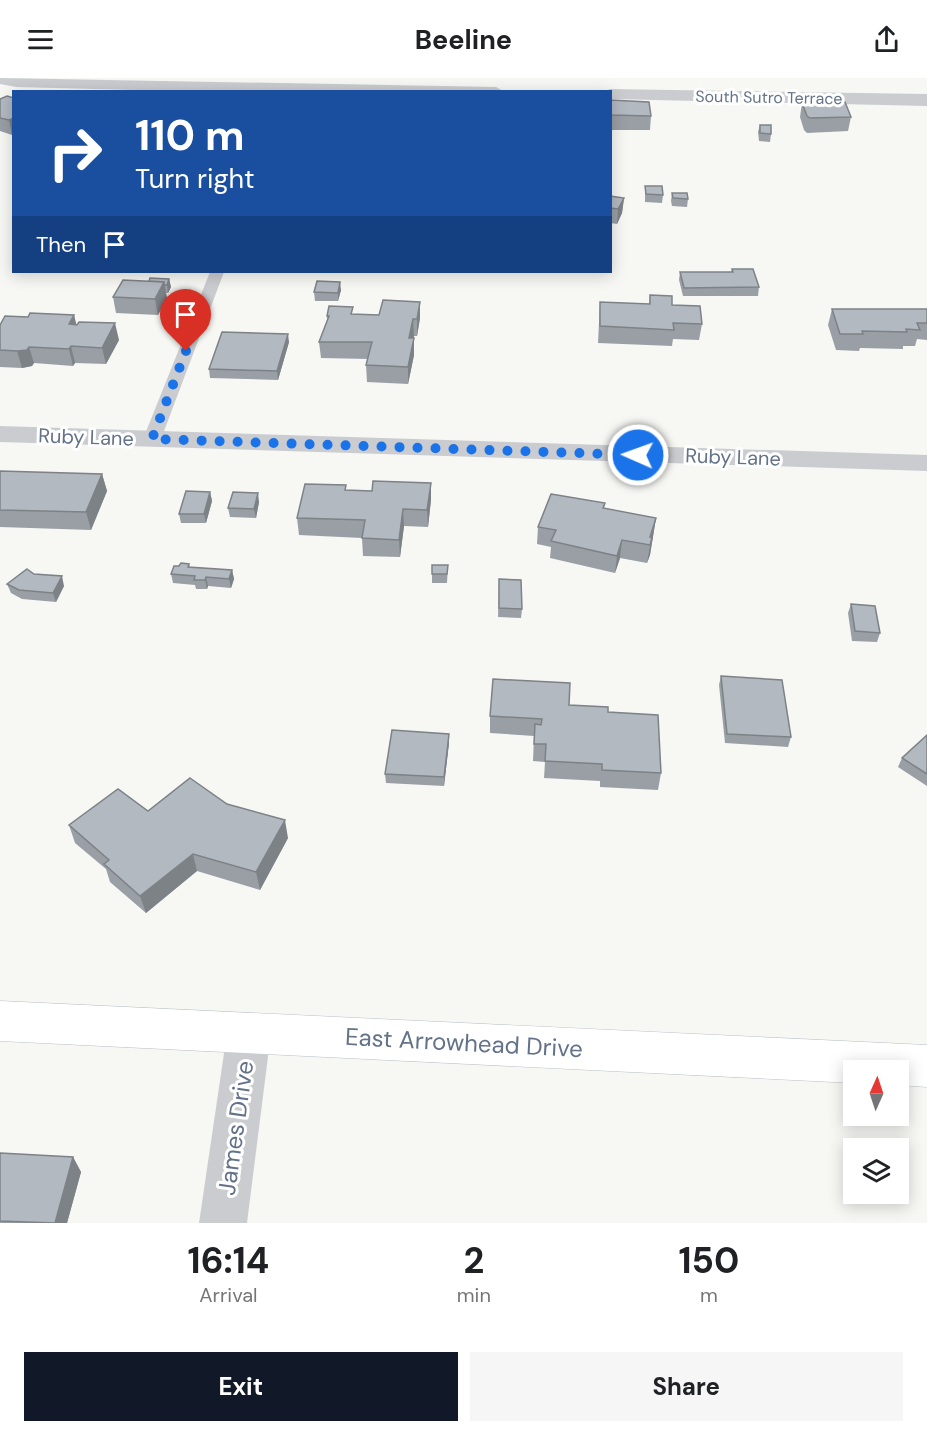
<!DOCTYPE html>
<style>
:root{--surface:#fff;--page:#f6f6f6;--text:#202124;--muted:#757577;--accent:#111827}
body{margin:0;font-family:"DM Sans",sans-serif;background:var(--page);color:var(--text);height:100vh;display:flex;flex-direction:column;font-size:22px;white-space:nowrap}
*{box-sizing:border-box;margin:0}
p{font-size:20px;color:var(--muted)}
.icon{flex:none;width:33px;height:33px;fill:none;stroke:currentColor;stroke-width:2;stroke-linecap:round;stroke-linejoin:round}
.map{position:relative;height:1145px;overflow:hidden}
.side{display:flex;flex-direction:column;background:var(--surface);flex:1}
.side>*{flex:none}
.banner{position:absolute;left:12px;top:12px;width:600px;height:183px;border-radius:0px;box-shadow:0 3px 15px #0003;background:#1a4fa0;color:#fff;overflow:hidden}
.needle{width:39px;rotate:3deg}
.fabs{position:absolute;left:843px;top:982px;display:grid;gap:12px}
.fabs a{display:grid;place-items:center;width:66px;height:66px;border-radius:0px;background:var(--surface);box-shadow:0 3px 15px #0003;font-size:30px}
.pin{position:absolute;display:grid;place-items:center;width:51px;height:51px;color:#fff;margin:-62px -26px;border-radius:50% 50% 50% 0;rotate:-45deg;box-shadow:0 0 6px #0007}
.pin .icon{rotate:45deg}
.me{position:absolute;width:66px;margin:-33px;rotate:272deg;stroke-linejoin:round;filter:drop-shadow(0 0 4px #0008)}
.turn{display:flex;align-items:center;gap:21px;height:126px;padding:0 24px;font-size:27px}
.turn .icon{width:78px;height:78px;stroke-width:2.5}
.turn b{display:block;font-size:42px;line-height:51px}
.then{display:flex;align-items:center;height:57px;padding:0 24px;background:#0003;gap:12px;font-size:22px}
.eta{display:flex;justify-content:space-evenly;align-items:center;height:102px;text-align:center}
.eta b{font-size:36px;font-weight:700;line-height:42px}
.button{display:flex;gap:12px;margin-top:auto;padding:12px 24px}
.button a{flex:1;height:69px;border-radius:0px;background:var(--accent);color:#fff;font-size:24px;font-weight:700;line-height:69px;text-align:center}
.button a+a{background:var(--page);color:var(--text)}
header{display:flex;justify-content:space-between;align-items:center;height:78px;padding:0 24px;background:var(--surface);font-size:27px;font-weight:700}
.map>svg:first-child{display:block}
</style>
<header><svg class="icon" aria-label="menu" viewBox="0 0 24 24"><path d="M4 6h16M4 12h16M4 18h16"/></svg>Beeline<svg class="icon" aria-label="share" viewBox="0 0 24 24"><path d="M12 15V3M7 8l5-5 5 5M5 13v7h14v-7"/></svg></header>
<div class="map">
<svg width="927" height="1145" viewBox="0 0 927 1145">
<rect width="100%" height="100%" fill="#f7f8f4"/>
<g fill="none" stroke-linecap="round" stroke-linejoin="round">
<g stroke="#bbbfc5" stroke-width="1">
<path id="secondary" d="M0 923 927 967V1009L898 1007V993H854V1005L0 963Z"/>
</g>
<path fill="#caccd0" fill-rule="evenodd" d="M210 194H224L161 361 158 365H146L143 361Z"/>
<path fill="#caccd0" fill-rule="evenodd" d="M0 0 496 9 505 14H213L16 9 0 6Z
M610 11 927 16V28L610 21V14H603Z
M0 348 927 377V393L0 364Z
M249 935 264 941 271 955 247 1145H199L227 955 234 941Z"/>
<use href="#secondary" fill="#fff" fill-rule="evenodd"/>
</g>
<path fill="#9a9fa6" d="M14 20 12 57 0 53V21Z
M610 22 651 38 650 52H610Z
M802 25 851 39 848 53 807 55 804 52 800 39Z
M760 47 771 56 770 64 759 63 758 54Z
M645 108 663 117 662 125 645 124Z
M672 115 688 121 687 129 672 128 671 123Z
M610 118 624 120 622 135 617 146 610 145Z
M732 191 759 209 758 218H683L679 202 680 194H731Z
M169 201 171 209 168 215H166L167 220 158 237 116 235 113 219 149 203Z
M341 212 338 223H315L314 214Z
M650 217 672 227 702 246 699 262 673 261 672 268 598 265 600 224 649 226Z
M420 224V240L417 258H414L413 260 414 277 408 306 367 304 366 287 368 281 321 280 319 264 327 244V238L354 236 379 237Z
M832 231H927V262L917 261 915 268H903V271L860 270 859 273 836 272 828 247Z
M74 237 76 247 119 262 106 286 75 285 73 288 34 285 32 288 22 290 0 289V247L28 239Z
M289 264 278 302 210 300 209 291Z
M0 393 102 396 107 413 91 452 0 449Z
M346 407V412L431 422 428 449 404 448 400 479 363 478 362 460 299 457 297 440Z
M210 414 212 423 206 445H181L179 436Z
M259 424 256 440 230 439 228 430Z
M605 425 604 430 656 440 650 477 647 485 620 480 615 495 550 480 551 469 537 466 538 449Z
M189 486 190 489 232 492 234 501 231 510 208 508 207 511H196L195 507 173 505 171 496Z
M448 487 447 505H432V496Z
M34 496 64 508 56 524 22 521 11 515 7 506Z
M499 501 522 531 521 540 498 539Z
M851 526 880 555 877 564 852 563 848 535Z
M721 598 791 659 788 669 725 665 719 607Z
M569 627 608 634 661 695 658 712 600 709V703L544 700 545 684 533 683 534 658 490 655V638Z
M927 657V708L898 689 902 680Z
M449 665 444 708 386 705 385 696Z
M227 726 288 760 260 812 197 793 146 835 110 804 106 791 75 765 69 747 148 733Z
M0 1075 73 1079 81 1094 67 1145H0Z"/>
<path fill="#7d8287" d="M14 40V56L12 57 9 42Z
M624 120 622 135 617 146 618 131Z
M169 201 171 209 168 215 167 207Z
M164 204 167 220 158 237 155 221Z
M340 204 341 212 338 223V215Z
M420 224V240L417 258V241Z
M74 237 78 253 69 246Z
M413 241 414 258 410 277 409 260Z
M115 245 119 262 106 286 102 270Z
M288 256 289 264 278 302 277 293Z
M414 260V277L408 306V289Z
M71 268 75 285 73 288 69 271Z
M29 269 34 285 32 288 22 290 17 273Z
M102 396 107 413 91 452 86 434Z
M431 405V422L428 449 427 432Z
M210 414 212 423 206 445 204 436Z
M258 415 259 424 256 440 254 431Z
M403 431 404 448 400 479 399 462Z
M656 440 650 477 647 485 650 467V459Z
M622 462 620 480 615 495 617 478Z
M232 492 234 501 231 510 229 501Z
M62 498 64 508 56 524 53 515Z
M206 499 208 508 207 511 205 502Z
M449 656V665L444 708V699Z
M285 742 288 760 260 812 256 794Z
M193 776 197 793 146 835 140 818Z
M73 1079 81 1094 67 1145H55Z"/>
<path fill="#b3b9c1" stroke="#7d8287" stroke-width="1.5" d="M7 18 14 20V40L9 42 0 40V21Z
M610 22 649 24 651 38 610 37Z
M845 24 851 39 810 40 807 38 802 25Z
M760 47H771V56L760 55Z
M645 108H662L663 117 646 116Z
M672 115H687L688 121 673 120Z
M610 118 624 120 618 131 610 130Z
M732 191H753L759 209 684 210 680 194H733Z
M150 200 169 201 167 207H164V204L149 203Z
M123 202 164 204 155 221 113 219Z
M317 203 340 204 338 215 314 214Z
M650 217 672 218V227L700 228 702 246 673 245 674 252 600 248V224L650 226Z
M383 222 420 224 417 241H413L409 260H414L408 289 366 287 372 264H319L329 238H327L329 228 353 229 351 236 379 237Z
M832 231H927V245H917L920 252 906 251 907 254 862 253 863 256H840Z
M30 235 74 237 69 246 77 247 79 244 115 245 102 270 71 268 69 271 29 269 27 272 17 273 0 272V247L5 238 28 239Z
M222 254 288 256 277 293 209 291Z
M0 393 102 396 86 434 0 432Z
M373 403 431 405 427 432 403 431 399 462 362 460 365 442 297 440 305 406 346 407 345 412 372 413Z
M186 413 210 414 204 436H179Z
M233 414 258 415 254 431 228 430Z
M551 416 605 425 603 430 656 440 650 459 652 460 650 467 622 462 617 478 551 463 556 452 538 449Z
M181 485 189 486 188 489 232 492 229 501 206 499 205 502H194L195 498 171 496 174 488H179Z
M432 487H448L447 496H432Z
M27 491 34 496 62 498 53 515 19 512 7 506Z
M499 501 521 502 522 531 499 530Z
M851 526 875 528 880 555 855 553Z
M721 598 782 602 791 659 727 656Z
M493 601 570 605 569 627 608 629V634L658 637 661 695 602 692V686L545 683 546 666H534L535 646 541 647 542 641 490 638Z
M392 652 449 656 444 699 385 696Z
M927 657V696L902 680Z
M190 700 227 726 285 742 256 794 193 776 140 818 104 786 109 782 69 747 118 711 148 733Z
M0 1075 73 1079 55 1145 0 1143Z"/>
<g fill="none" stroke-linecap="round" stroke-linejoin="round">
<path stroke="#1a73e8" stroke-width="10" stroke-dasharray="0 18" d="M186 273 152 361 638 377"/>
</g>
<g text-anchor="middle" stroke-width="6" stroke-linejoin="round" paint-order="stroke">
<g font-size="16" fill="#637288" stroke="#fff">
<text transform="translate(769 19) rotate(1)" y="6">South Sutro Terrace</text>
</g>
<g font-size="20" fill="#637288" stroke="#fff">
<text transform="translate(86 359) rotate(2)" y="7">Ruby Lane</text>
<text transform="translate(733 379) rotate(2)" y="7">Ruby Lane</text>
</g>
<g font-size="24" fill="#637288" stroke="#fff">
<text transform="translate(464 965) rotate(3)" y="8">East Arrowhead Drive</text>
<text transform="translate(236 1050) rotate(-82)" y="8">James Drive</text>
</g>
</g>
</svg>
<div class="fabs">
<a><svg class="needle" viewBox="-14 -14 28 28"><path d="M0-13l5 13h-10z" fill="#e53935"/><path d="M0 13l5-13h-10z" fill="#757577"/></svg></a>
<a><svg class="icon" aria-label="layers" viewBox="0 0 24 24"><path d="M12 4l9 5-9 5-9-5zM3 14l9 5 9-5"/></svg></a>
</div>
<div class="pin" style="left:186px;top:273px;background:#d93025"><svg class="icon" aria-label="arrive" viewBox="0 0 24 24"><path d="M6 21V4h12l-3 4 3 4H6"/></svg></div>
<svg class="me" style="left:638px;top:377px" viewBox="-20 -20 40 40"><circle r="17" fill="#1a73e8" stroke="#fff" stroke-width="3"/><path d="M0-11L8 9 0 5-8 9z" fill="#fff"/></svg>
<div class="banner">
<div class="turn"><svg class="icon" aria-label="right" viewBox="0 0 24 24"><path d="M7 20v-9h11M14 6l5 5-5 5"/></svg><div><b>110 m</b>Turn right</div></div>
<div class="then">Then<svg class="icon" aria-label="arrive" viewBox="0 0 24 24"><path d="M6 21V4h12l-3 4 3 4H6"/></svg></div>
</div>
</div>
<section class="side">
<div class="eta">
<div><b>16:14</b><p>Arrival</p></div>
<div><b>2</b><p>min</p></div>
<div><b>150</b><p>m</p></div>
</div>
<div class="button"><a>Exit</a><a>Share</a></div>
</section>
